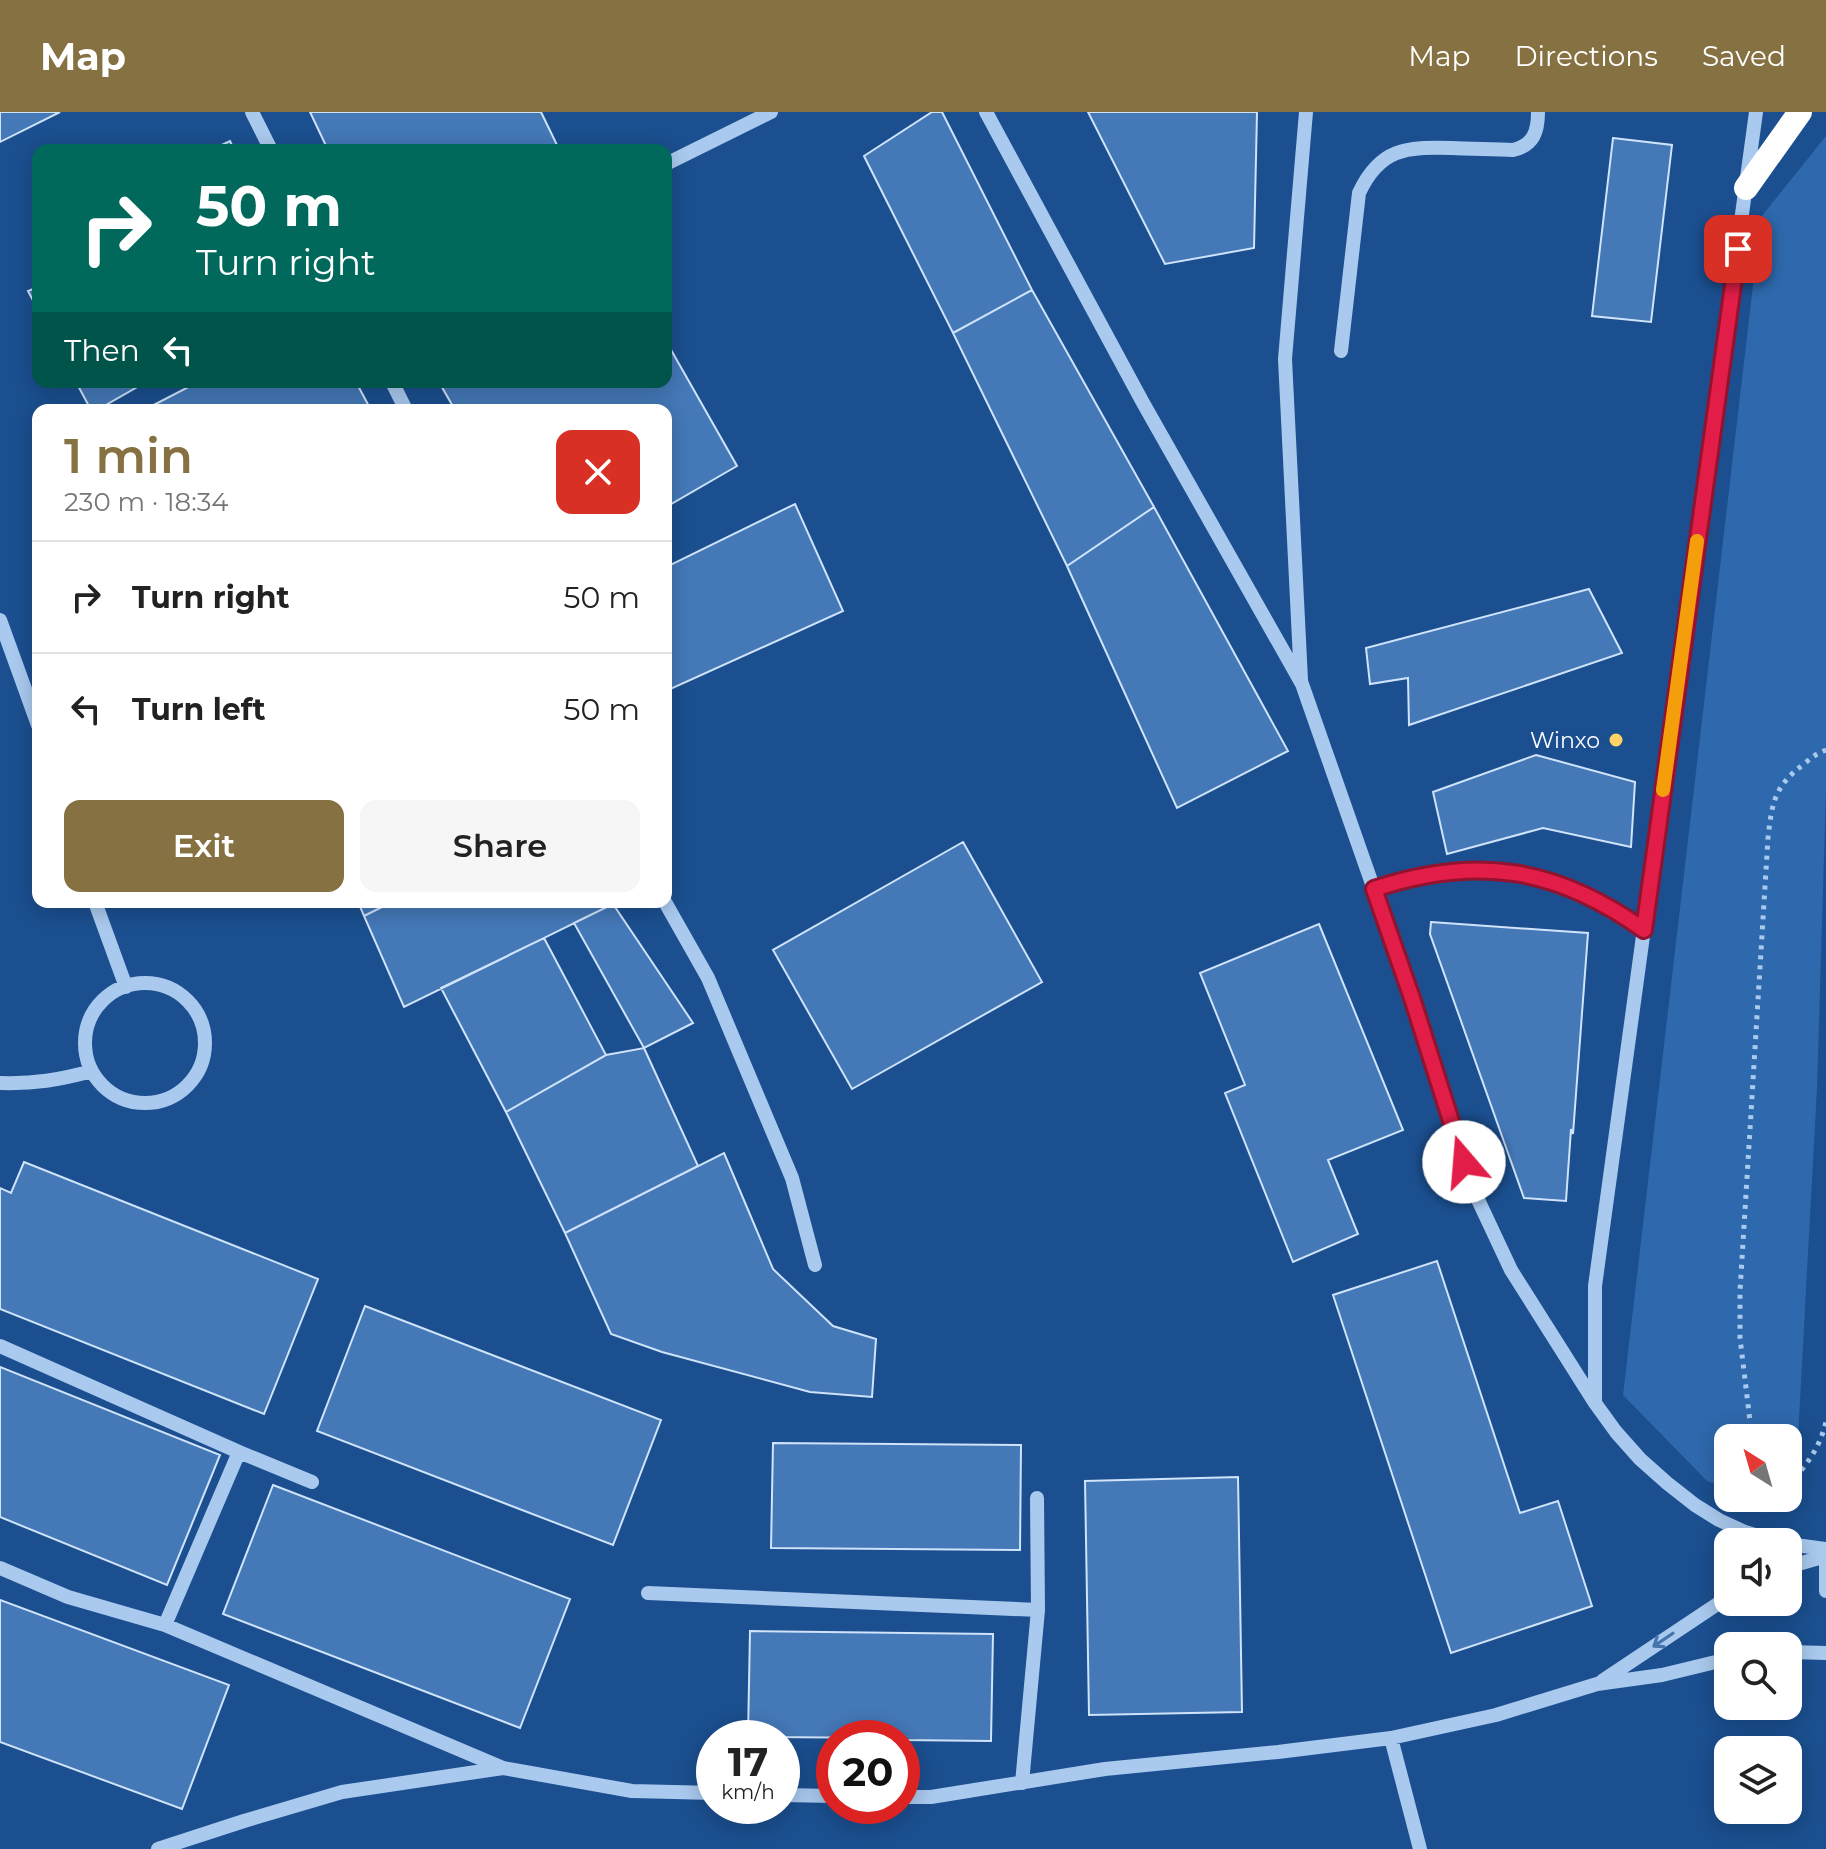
<!DOCTYPE html>
<meta charset="utf-8">
<style>
:root{--surface:#fff;--page:#f6f6f6;--text:#222;--muted:#767676;--line:#e0e0e0;--accent:#857141}
body{margin:0;font-family:Montserrat,sans-serif;background:var(--page);color:var(--text);height:100vh;display:flex;flex-direction:column;font-size:30px;white-space:nowrap}
*{box-sizing:border-box;margin:0}
p{font-size:26px;color:var(--muted)}
.icon{flex:none;width:44px;height:44px;fill:none;stroke:currentColor;stroke-width:2;stroke-linecap:round;stroke-linejoin:round}
.map{position:relative;flex:1;overflow:hidden}
.sheet{position:absolute;left:32px;top:292px;width:640px;height:504px;display:flex;flex-direction:column;background:var(--surface);border-radius:16px;box-shadow:0 4px 20px #0003}
.sheet>*{flex:none}
.hud{position:absolute;left:32px;top:32px;width:640px;height:244px;border-radius:16px;box-shadow:0 4px 20px #0003;background:#00695c;color:#fff;overflow:hidden}
.needle{width:52px;rotate:323deg}
.controls{position:absolute;left:1714px;top:1312px;display:grid;gap:16px}
.controls a{display:grid;place-items:center;width:88px;height:88px;border-radius:16px;background:var(--surface);box-shadow:0 4px 20px #0003;font-size:40px}
.speed{position:absolute;left:696px;top:1608px;display:flex;gap:16px;font-size:40px;font-weight:700;text-align:center}
.speed>*{display:grid;place-content:center;width:104px;height:104px;border-radius:50%;background:var(--surface);box-shadow:0 4px 20px #0003;line-height:1}
.speed small{font-size:20px;font-weight:400}
.speed .limit{border:12px solid #d22;background:#fff;color:#111}
.pin{position:absolute;display:grid;place-items:center;width:68px;height:68px;color:#fff;margin:-34px;border-radius:16px;box-shadow:0 4px 12px #0006}
.me{position:absolute;width:88px;margin:-44px;rotate:342deg;stroke-linejoin:round;filter:drop-shadow(0 0 6px #0008)}
.turn{display:flex;align-items:center;gap:28px;height:168px;padding:0 32px;font-size:36px}
.turn .icon{width:104px;height:104px;stroke-width:2.5}
.turn b{display:block;font-size:56px;line-height:68px}
.then{display:flex;align-items:center;height:76px;padding:0 32px;background:#0003;gap:16px;font-size:30px}
.round{display:grid;place-items:center;flex:none;width:84px;height:84px;border-radius:16px;background:var(--page)}
.overview{display:flex;align-items:center;justify-content:space-between;height:136px;padding:0 32px}
h1{font-size:48px;font-weight:600;line-height:60px;color:var(--accent)}
.action{display:flex;gap:16px;margin-top:auto;padding:16px 32px}
.action a{flex:1;height:92px;border-radius:16px;background:var(--accent);color:#fff;font-size:32px;font-weight:600;line-height:92px;text-align:center}
.action a+a{background:var(--page);color:var(--text)}
ul{padding:0;list-style:none}
li{display:flex;align-items:center;gap:24px;height:112px;padding:0 32px;border-top:2px solid var(--line)}
li div{flex:1}
li b{display:block;font-size:30px}
li em{font-style:normal}
header{display:flex;align-items:center;gap:48px;box-sizing:border-box;height:112px;padding:0 40px;background:var(--accent);color:#fff}
header strong{font-size:38px}
nav{display:flex;gap:44px;margin-inline-start:auto;font-size:28px}
.map>svg:first-child{display:block}
</style>
<header>
<strong>Map</strong>
<nav><a>Map</a><a>Directions</a><a>Saved</a></nav>
</header>
<div class="map">
<svg width="1826" height="1737" viewBox="0 0 1826 1737">
<rect width="100%" height="100%" fill="#1b4f8f"/>
<path fill="#2e69ad" d="M1826 24V679L1817 976 1794 1399 1756 1386H1788V1326H1728V1376L1707 1369 1623 1283 1761 105Z"/>
<path fill="#4478b7" stroke="#cfe3fa" stroke-width="2" d="M0 0H60L0 30Z
M310 0H541L557 33 547 38H328Z
M932 0H942L1032 178 953 221 864 44Z
M1088 0H1257L1254 136 1165 152Z
M1613 26 1672 33 1651 210 1592 204Z
M230 29 234 38H211Z
M38 175V198L28 179Z
M1032 178 1154 395 1067 454 953 221Z
M666 229 737 354 666 395V298H455L439 270H666Z
M76 270H146L97 298H91Z
M198 270H356L371 298H144Z
M795 392 843 499 666 579V455Z
M1154 395 1288 639 1177 696 1067 454Z
M1589 477 1622 541 1409 613 1408 566 1370 572 1366 536Z
M1536 643 1635 670 1631 735 1543 716 1447 742 1433 680Z
M963 730 1042 870 852 977 773 838Z
M358 790H392L364 804Z
M392 790H612L613 792 404 895 364 804Z
M613 792 693 911 644 936 574 811Z
M1431 810 1588 821 1573 1022 1571 1017 1566 1089 1524 1086 1430 822Z
M1319 812 1403 1018 1328 1048 1358 1122 1293 1150 1225 981 1245 973 1200 861Z
M544 826 606 943 506 1000 441 876Z
M644 936 698 1054 565 1121 506 1000 606 943Z
M724 1041 773 1157 833 1214 876 1227 872 1285 810 1280 662 1240 611 1222 565 1121Z
M24 1050 318 1167 264 1302 0 1197V1076L11 1081Z
M1437 1149 1520 1401 1558 1389 1592 1494 1451 1541 1333 1183Z
M365 1194 661 1308 613 1433 317 1319Z
M0 1255 220 1343 167 1473 0 1405Z
M773 1331 1021 1333 1020 1438 771 1436Z
M1238 1365 1242 1600 1089 1603 1085 1369Z
M273 1373 570 1487 520 1616 223 1502Z
M0 1488 229 1573 182 1697 0 1630Z
M750 1519 993 1522 991 1629 902 1628V1626L748 1625Z"/>
<g fill="none" stroke-linecap="round" stroke-linejoin="round">
<path stroke="#a9c9ee" stroke-width="5" stroke-dasharray="4 6" stroke-linecap="butt" d="M1752 1326 1740 1226V1179L1768 726C1772 691 1774 674 1804 652 1811 646 1817 641 1826 638
M1788 1373C1806 1355 1820 1335 1826 1310
M1764 1386 1767 1401"/>
<path stroke="#a9c9ee" stroke-width="14" d="M252 0 271 38
M986 0 1142 289 1302 572 1412 886 1473 1077 1511 1158 1595 1291 1616 1320 1640 1347 1667 1371 1695 1393 1719 1408 1745 1420 1777 1430
M666 52 771 0
M1341 239 1359 81C1380 36 1406 35 1451 36 1472 37 1493 37 1513 38 1534 33 1538 19 1538 0
M392 270 406 298
M0 508 38 613
M1301 568 1285 247 1306 0
M1374 777C1476 743 1556 756 1644 818
M95 790 126 875
M665 790 708 866 792 1066 815 1153
M85 931a60 60 0 1 1 120 0a60 60 0 1 1-120 0Z
M0 971C34 972 59 968 92 959
M0 1234 239 1340 312 1370
M1595 1291V1174L1756 0
M1788 1432 1826 1437
M1826 1452V1479
M1788 1455 1826 1444
M0 1456 68 1485 165 1513 503 1656 632 1679 714 1681
M648 1481 1038 1498
M165 1513 239 1340
M1788 1540 1826 1541
M1602 1569 1728 1485
M1391 1626 1420 1737
M1022 1671 1038 1498 1037 1386
M782 1683 834 1684
M902 1685H931L1105 1657 1278 1640 1391 1626 1496 1603 1597 1572 1662 1563 1728 1547
M158 1737 244 1709 342 1680 503 1656"/>
<path stroke="#fff" stroke-width="24" d="M1746 76 1800 0"/>
</g>
<defs><path id="oneway-shaft" d="M-6 0H5M1.5-3L5.5 0L1.5 3" fill="none" stroke-width="1.6" stroke-linecap="round" stroke-linejoin="round" transform="scale(2)"/></defs>
<use stroke="#4674ac" href="#oneway-shaft" transform="translate(1663 1528) rotate(146)"/>
<g fill="none" stroke-linecap="round" stroke-linejoin="round">
<g stroke="#92132f" stroke-width="20">
<path id="route" d="M1464 1050 1412 886 1374 777C1476 743 1556 755 1644 818L1738 137"/>
</g>
<use href="#route" stroke="#e11d48" stroke-width="14"/>
<path stroke="#f59e0b" stroke-width="14" d="M1663 678 1697 429"/>
</g>
<circle fill="#ffd166" stroke="#1b4f8f" stroke-width="3" cx="1616" cy="628" r="8"/>
<g text-anchor="middle" stroke-width="6" stroke-linejoin="round" paint-order="stroke">
<g font-size="22" fill="#fff" stroke="#1b4f8f" text-anchor="end">
<text x="1600" y="636">Winxo</text>
</g>
</g>
</svg>
<div class="controls">
<a><svg class="needle" viewBox="-14 -14 28 28"><path d="M0-13l5 13h-10z" fill="#e53935"/><path d="M0 13l5-13h-10z" fill="#767676"/></svg></a>
<a><svg class="icon" aria-label="sound" viewBox="0 0 24 24"><path d="M4 9h4l5-4v14l-5-4H4zM17 9q2 3 0 6"/></svg></a>
<a><svg class="icon" aria-label="search" viewBox="0 0 24 24"><circle cx="10" cy="10" r="6"/><path d="M15 15l6 6"/></svg></a>
<a><svg class="icon" aria-label="layers" viewBox="0 0 24 24"><path d="M12 4l9 5-9 5-9-5zM3 14l9 5 9-5"/></svg></a>
</div>
<div class="speed"><div>17<small>km/h</small></div><div class="limit">20</div></div>
<div class="pin" style="left:1738px;top:137px;background:#d93025"><svg class="icon" aria-label="arrive" viewBox="0 0 24 24"><path d="M6 21V4h12l-3 4 3 4H6"/></svg></div>
<svg class="me" style="left:1464px;top:1050px" viewBox="-20 -20 40 40"><circle r="19" fill="#fff"/><path d="M0-13L10 11 0 6-10 11z" fill="#e11d48"/></svg>
<div class="hud">
<div class="turn"><svg class="icon" aria-label="right" viewBox="0 0 24 24"><path d="M7 20v-9h11M14 6l5 5-5 5"/></svg><div><b>50 m</b>Turn right</div></div>
<div class="then">Then<svg class="icon" aria-label="left" viewBox="0 0 24 24"><path d="M17 20v-9H6M10 6l-5 5 5 5"/></svg></div>
</div>
<section class="sheet">
<div class="overview"><div><h1>1 min</h1><p>230 m · 18:34</p></div><a class="round" style="background:#d93025;color:#fff"><svg class="icon" aria-label="close" viewBox="0 0 24 24"><path d="M6 6l12 12M18 6L6 18"/></svg></a></div>
<ul>
<li><svg class="icon" aria-label="right" viewBox="0 0 24 24"><path d="M7 20v-9h11M14 6l5 5-5 5"/></svg><div><b>Turn right</b></div><em>50 m</em></li>
<li><svg class="icon" aria-label="left" viewBox="0 0 24 24"><path d="M17 20v-9H6M10 6l-5 5 5 5"/></svg><div><b>Turn left</b></div><em>50 m</em></li>
</ul>
<div class="action"><a>Exit</a><a>Share</a></div>
</section>
</div>
